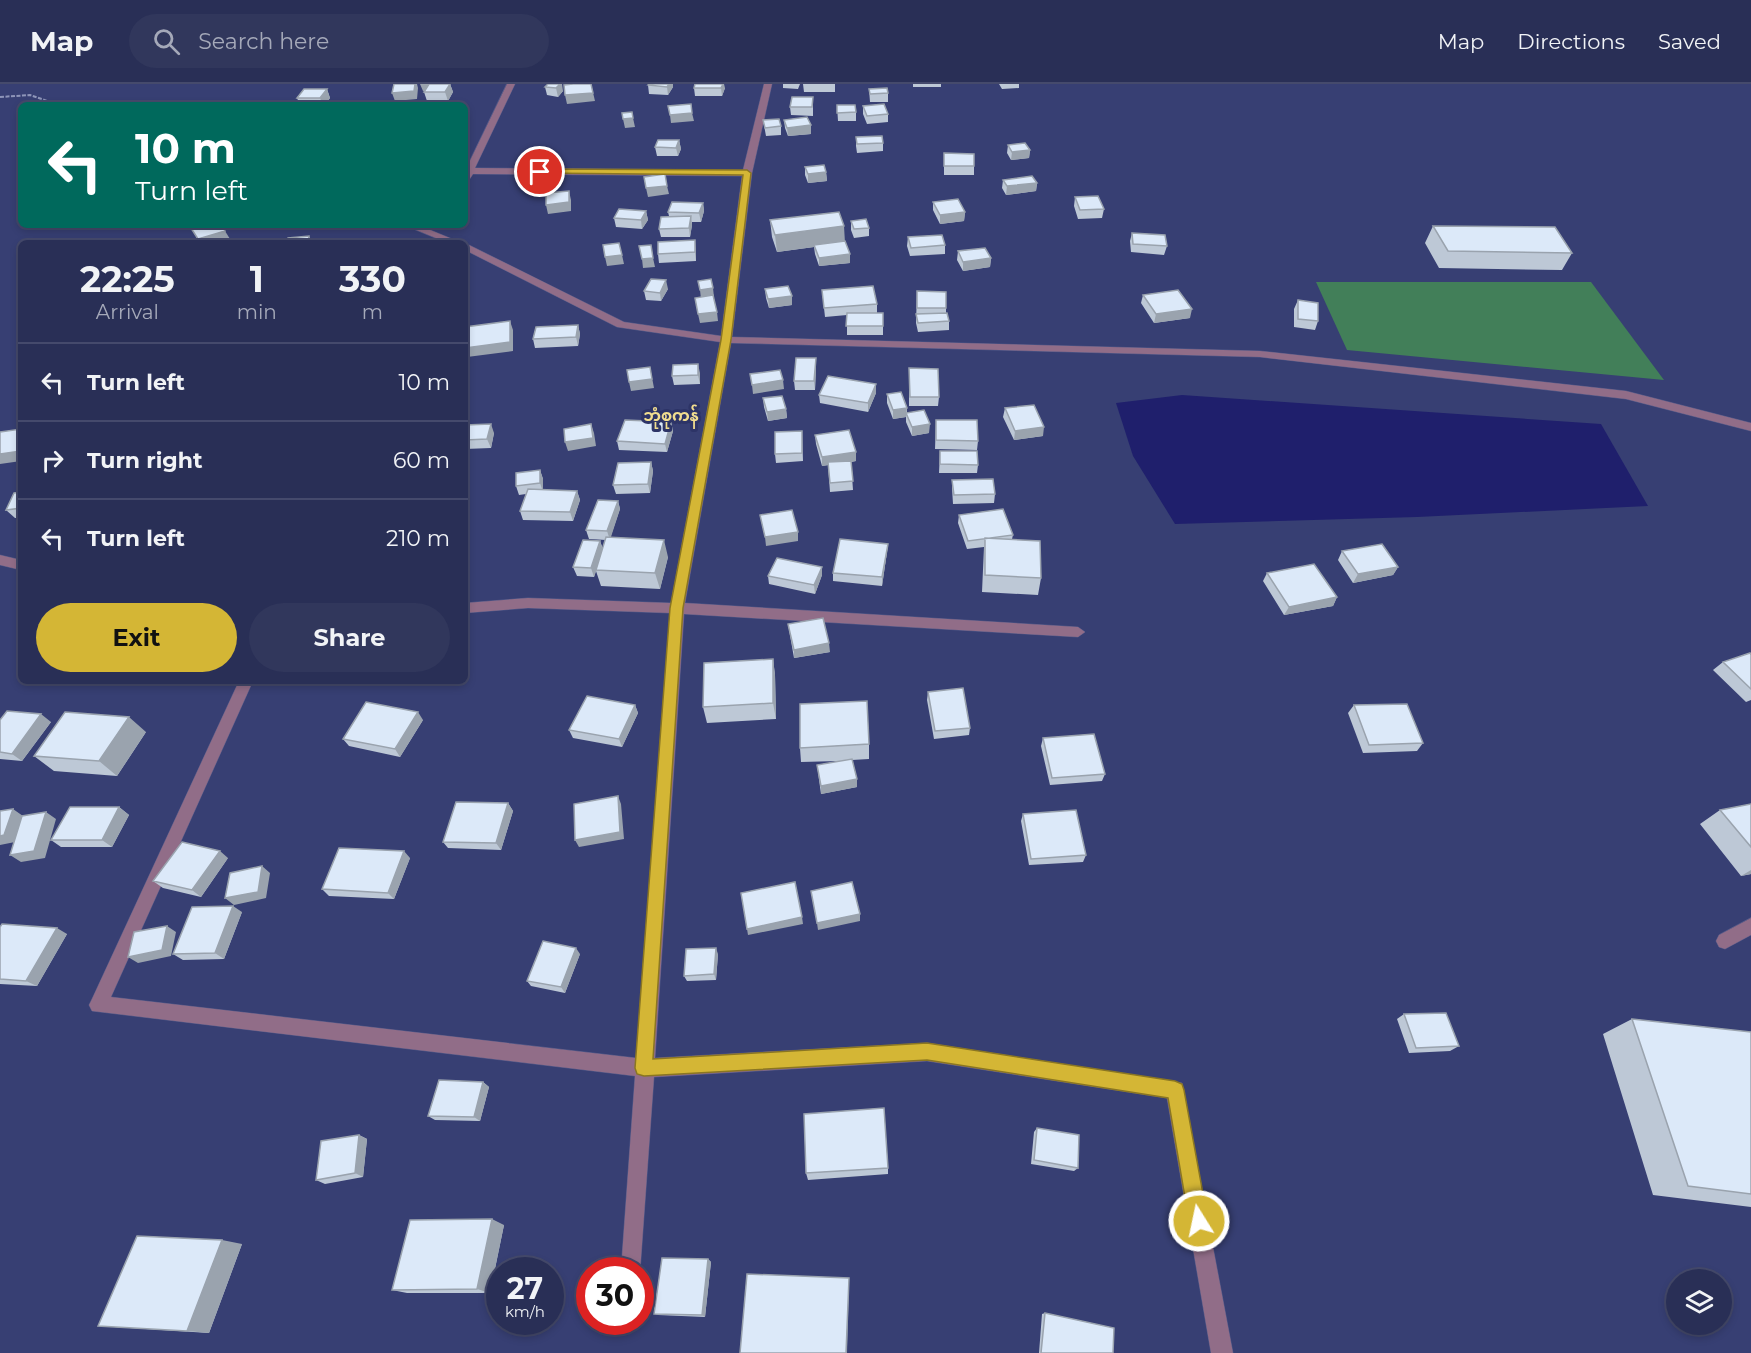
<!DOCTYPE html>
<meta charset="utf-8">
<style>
:root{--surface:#292f56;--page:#31375c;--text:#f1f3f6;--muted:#a5a9b9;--line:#454a6c;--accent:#d4b635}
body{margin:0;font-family:Montserrat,"Noto Sans Myanmar",sans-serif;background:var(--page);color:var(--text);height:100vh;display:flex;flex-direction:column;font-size:22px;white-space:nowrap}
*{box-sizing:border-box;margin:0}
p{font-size:20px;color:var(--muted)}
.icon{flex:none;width:33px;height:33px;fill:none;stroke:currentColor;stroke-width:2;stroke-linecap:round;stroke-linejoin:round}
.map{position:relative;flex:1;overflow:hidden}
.sheet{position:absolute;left:18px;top:156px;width:450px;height:444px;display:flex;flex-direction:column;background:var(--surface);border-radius:9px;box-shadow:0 3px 9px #0003,0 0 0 2px var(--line)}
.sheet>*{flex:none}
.top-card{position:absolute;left:18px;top:18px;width:450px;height:126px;border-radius:9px;box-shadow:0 3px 9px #0003,0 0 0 2px var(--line);background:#00695c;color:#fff;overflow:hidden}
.tools{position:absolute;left:1666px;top:1185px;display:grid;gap:12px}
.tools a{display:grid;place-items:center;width:66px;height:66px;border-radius:50%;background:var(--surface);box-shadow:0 3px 9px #0003,0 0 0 2px var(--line);font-size:30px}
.speed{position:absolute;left:486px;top:1173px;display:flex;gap:12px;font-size:30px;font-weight:700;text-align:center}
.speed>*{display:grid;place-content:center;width:78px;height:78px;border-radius:50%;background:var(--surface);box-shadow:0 3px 9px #0003,0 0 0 2px var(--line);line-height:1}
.speed small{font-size:15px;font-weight:400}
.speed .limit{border:9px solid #d22;background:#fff;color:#111}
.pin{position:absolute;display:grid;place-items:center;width:51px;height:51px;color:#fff;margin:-26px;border:3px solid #fff;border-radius:50%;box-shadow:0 2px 6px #0007}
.me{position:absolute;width:66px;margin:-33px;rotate:350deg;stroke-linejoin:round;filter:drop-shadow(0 0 4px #0008)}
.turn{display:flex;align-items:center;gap:21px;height:126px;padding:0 18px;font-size:27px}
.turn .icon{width:78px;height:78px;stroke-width:2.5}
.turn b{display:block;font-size:42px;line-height:51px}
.eta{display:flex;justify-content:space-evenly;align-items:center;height:102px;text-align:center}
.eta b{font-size:36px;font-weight:700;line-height:42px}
.cta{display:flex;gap:12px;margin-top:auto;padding:12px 18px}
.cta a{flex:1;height:69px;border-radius:36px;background:var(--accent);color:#111;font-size:24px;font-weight:700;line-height:69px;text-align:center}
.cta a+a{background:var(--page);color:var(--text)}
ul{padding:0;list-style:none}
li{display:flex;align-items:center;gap:18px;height:78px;padding:0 18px;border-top:2px solid var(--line)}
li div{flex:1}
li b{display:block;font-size:22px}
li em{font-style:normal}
header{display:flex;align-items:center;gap:36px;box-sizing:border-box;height:84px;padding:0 30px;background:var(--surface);border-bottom:2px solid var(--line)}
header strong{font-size:28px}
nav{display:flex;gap:33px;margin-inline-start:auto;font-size:21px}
.search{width:420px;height:54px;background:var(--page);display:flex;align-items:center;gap:15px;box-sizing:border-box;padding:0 21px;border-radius:33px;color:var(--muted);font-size:22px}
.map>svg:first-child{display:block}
</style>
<header>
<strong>Map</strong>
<div class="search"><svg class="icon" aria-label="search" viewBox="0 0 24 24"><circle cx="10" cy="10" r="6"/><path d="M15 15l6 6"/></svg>Search here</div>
<nav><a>Map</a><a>Directions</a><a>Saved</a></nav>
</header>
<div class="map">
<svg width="1751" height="1269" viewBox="0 0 1751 1269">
<rect width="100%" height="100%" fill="#373f73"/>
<path fill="#427f59" d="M1316 198H1591L1664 296 1347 266Z"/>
<path fill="#1f1f6c" d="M1182 311 1601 340 1648 422 1417 433 1175 440 1133 372 1116 319Z"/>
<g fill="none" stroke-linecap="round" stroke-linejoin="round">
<g stroke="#535a89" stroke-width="1">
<path id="service" d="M1751 834V851L1725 865 1719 863 1716 857 1719 851Z"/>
</g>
<g stroke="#535a89" stroke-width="1">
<path id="minor" d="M507 0H515L475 84 743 86 764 0H772L752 89 732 253 1260 267 1626 307 1751 339V347L1626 315 1260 273 731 259 685 519 1078 543 1085 548 1078 553 684 530 655 974 927 959 1182 999 1233 1269H1211L1167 1014 927 977 654 993 640 1188V1186H621L635 992 92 927 89 921 92 915 239 597H253L111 913 636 974 670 529 528 524 465 529V519L528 514 671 519 720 258 617 243 465 166V159L624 238 721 252 742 92 473 90 469 96H465V87Z
M404 141H418L462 159H448Z
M0 471 21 476V486L0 481Z"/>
</g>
<path stroke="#8e95b9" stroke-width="2" stroke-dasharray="4 1.5" stroke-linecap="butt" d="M0 13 30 11 59 21"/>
<use href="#service" fill="#916d88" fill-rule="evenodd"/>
<use href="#minor" fill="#916d88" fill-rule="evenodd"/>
</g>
<path fill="#bdc8d6" d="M450 0 453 8 448 17H427L424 8 425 6 423 7Z
M548 0 563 7 558 13 547 11 545 3Z
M649 0H673V3L668 11 649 10 648 1Z
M783 0H800L798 5 783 4Z
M803 0H835V8H804Z
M913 0H941V3H913Z
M999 0H1019V4L1002 5Z
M694 4H725L722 12H695Z
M327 5 330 14 325 21H300L297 14Z
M869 5 888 9V18H870Z
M813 13V32L791 31 790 23Z
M837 21 856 28V37H838Z
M863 22 888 30V38L867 40 863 30Z
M763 36 781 42V51L766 52Z
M784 36 811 50 788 52 785 44Z
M856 53 883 59V67L857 69 856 62Z
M679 56 681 65 678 72H657L655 63Z
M1008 61 1030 66 1029 74 1011 76 1007 69Z
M944 69 974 82V91H944Z
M805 83 826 88 827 97 808 99 805 91Z
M1003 96 1037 99 1036 107 1006 111 1002 104Z
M1075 113 1104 125 1102 134 1078 135 1074 122Z
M933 118 965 128 964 137 940 140 933 126Z
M703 119 704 127 701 138H692V141L690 153H661L659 145 669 132 668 128Z
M646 127 648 136 642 145 616 143 614 134Z
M770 136 845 157 850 170V179L819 182 815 170 814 163 777 168 772 153Z
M851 137 869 144V152L854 154 851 146Z
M1433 142 1572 169 1562 186 1439 184 1425 159Z
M1132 149 1167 162 1164 171 1131 168 1130 157Z
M908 153 945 161V170L910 172 907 162Z
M696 165V177L659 179 658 170Z
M958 167 991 174 990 183 963 187 957 176Z
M668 205 661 217 646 216 644 207Z
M765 205 792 221 769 224 766 214Z
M822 206 877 220V229H883V251H847V231L825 233Z
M917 207 946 208V229L949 237V246L918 248 916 239Z
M1143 211 1190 234 1154 239 1141 219Z
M1298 216 1318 237 1315 246 1294 243V225Z
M578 241 580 250 578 262 535 264 533 255Z
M816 283 815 306H795L794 297Z
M700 289V300L674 301 672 292Z
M909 293 939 313 938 322H909Z
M876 309 868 328 820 319 819 311Z
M887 310 907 324V329L929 349 912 352 906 338V333L893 335 887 319Z
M763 314 786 325 787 334 768 337 764 323Z
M1005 324 1043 352 1014 356 1003 333Z
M936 336 978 357 977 366 935 365Z
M671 338 673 347 667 368 619 366 617 357Z
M465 341 494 349 491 364 465 365Z
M802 347 803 377 776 379 775 370Z
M815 351 856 377 851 378 853 406 830 408 828 381 822 382 816 360Z
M940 367 978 381 977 389H939Z
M651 378 653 387 650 409 616 410 613 401Z
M540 386 543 395V406L577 407 580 416 573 437 523 436 520 427 526 410 519 411 516 402Z
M952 396 995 410 994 419 953 420 952 404Z
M21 408V434H15L6 426Z
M618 417 620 425 610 454 668 473 660 505 601 502 596 487 594 493 577 492 573 483 600 457 603 465 606 456 589 455 586 446Z
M959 431 1013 451 1012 455 1041 494 1038 511 982 508 984 463 967 465 958 439Z
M888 460 887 468 882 502 833 497V489Z
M1342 467 1398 483 1393 491 1353 499 1338 476Z
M822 483V491L815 510 769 500 768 492Z
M1267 489 1337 513 1333 522 1284 531 1263 497Z
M788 540 830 568 794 574Z
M1751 571V616L1746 618 1713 586 1723 578Z
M773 575 775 591 776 635 707 639 703 623Z
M928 608 970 644 969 651 934 655 927 616Z
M635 621 638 629 622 663 573 654 569 646Z
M1354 621 1423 659 1417 667 1363 669 1348 629Z
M0 636 51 638 22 677 0 675Z
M423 636 400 673 349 662 343 655Z
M146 648 117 692 54 687 34 672Z
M1043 654 1105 690 1102 697 1050 701 1041 662Z
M869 660V675L852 676 857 703 821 710 817 681 839 677 801 678 800 664Z
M508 719 513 727 501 766 448 764 443 758Z
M1751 720V790L1741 792 1700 740 1720 726Z
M119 723 129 731 112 763H61L51 756Z
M1023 730 1086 771 1083 778 1029 781 1021 737Z
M228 774 201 813 163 804 153 797Z
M410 774 394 815 329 812 322 805Z
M242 828 224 875 183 876 173 870Z
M0 843 67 850 37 902 0 900Z
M580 870 565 909 531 902 527 897Z
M718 870 716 896 687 897 684 892Z
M1404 930 1459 962 1450 967 1409 969 1397 935Z
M1632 935 1751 948V1123L1653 1111 1603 950Z
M483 998 489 1003 480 1037 435 1036 428 1032Z
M1037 1044 1078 1084 1074 1087 1031 1080 1034 1048Z
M359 1051 367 1055 363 1093 325 1100 316 1096Z
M888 1084V1090L808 1096 806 1089Z
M504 1141 490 1209H407L392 1206Z
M242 1160 209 1249 98 1242Z
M708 1175 711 1178 705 1233 658 1231 654 1230Z
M1045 1229 1113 1269H1039L1042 1230Z"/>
<path fill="#9aa3ae" d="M415 0H417L418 4 417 15 395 17 392 9Z
M420 0H434L433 6 423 7Z
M450 0 453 8 448 17 445 8Z
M560 0H562L563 7 558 13 556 4Z
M591 0 595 17 567 20 565 11Z
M669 0H673V3L668 11 667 3Z
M723 0H724L725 4 722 12 721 4Z
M327 5 330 14 325 21H323L320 14Z
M692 29 694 37 671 39 670 31Z
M633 34 635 43 625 44 623 35Z
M811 41V50L788 52 787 44Z
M679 56 681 65 678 72 676 64Z
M1030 66 1029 74 1011 76 1012 68Z
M826 88 827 97 808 99V90Z
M1037 99 1036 107 1006 111 1007 102Z
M667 102 669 110 648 113 646 104Z
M569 107 571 116V127L548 130 546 121Z
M703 119 704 127 701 138 699 129Z
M646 127 648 136 642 145 641 136Z
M965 128 964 137 940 140V131Z
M691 132 692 141 690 153 689 144Z
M844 142 845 159 814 161V163L777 168 775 151Z
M225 147 230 155 218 159H201L198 155Z
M309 152 313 159H308Z
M695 156 696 165V177L695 168Z
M850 170V179L819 182V174Z
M622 171 624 180 607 182 605 173Z
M653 174 655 183 643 184 642 175Z
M991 174 990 183 963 187V178Z
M467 191 470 200 465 205V193Z
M666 196 668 205 661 217 660 209Z
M713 204 714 213 701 215 700 206Z
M792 212V221L769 224 768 215Z
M1192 225 1190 234 1154 239 1156 230Z
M717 228 718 237 700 239 698 230Z
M510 237 513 246V267L467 273 465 269V264Z
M578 241 580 250 578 262 576 253Z
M816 274V283L815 306 814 297Z
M698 280 700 289V300L698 291Z
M650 283 654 304 631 307 629 298Z
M783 296 784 305 753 310 752 301Z
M876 300V309L868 328V319Z
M907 324 906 333 893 335V326Z
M786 325 787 334 768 337 767 328Z
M671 338 673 347 667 368 665 360Z
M491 340 494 349 491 364 487 355Z
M591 340 594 349 596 362 568 367 565 358Z
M930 340 929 349 912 352V343Z
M1044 343 1043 352 1014 356 1015 347Z
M21 367V377L0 380V370Z
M856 368V377L822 382V373Z
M651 378 653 387 650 409 648 400Z
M540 386 543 395V408L540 399Z
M577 407 580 416 573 437 570 428Z
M618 417 620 425 610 456 607 447Z
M798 448V457L766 462 765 453Z
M664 456 668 473 660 505 655 489Z
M600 457 603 466 594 493 591 484Z
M888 460 887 468 882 502V493Z
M822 483V491L815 510 814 501Z
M1398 483 1393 491 1353 499 1358 490Z
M1337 513 1333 522 1284 531 1289 523Z
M829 559 830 568 794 574V566Z
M773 575 775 591 776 635 773 619Z
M635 621 638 629 622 663 619 655Z
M418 628 423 636 400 673 395 665Z
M41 630 51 638 22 677 12 670Z
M129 633 146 648 117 692 99 677Z
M857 695V703L821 710V702Z
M618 712 621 720 624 755 579 763 575 756Z
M508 719 513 727 501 766 496 759Z
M119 723 129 731 112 763 102 756Z
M13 725 23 732 15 758 0 761V752Z
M46 728 56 735 45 774 21 778 10 771Z
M220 767 228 774 201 813 192 806Z
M404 767 410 774 394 815 388 809Z
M262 782 270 789 266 814 234 821 225 814Z
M1751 786V790L1741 792Z
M233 822 242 828 224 875 215 869Z
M860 830V837L818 846 817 839Z
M802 833 803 840 748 851 747 845Z
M167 842 176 848 171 872 138 879 128 873Z
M57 844 67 850 37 902 26 897Z
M576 864 580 870 565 909 561 903Z
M716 864 718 870 716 896 714 890Z
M483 998 489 1003 480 1037 474 1033Z
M359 1051 367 1055 363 1093 355 1089Z
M492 1135 504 1141 490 1209 477 1205Z
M222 1156 242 1160 209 1249 187 1247Z
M708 1175 711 1178 705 1233 702 1231Z
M849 1194V1198L847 1269H846Z"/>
<path fill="#dce9f9" stroke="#9aa3ae" stroke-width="1.5" d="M394 0H415L414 7 392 9Z
M429 0H450L445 8H424Z
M548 0H560L556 4 545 3Z
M573 0H591L593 9 565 11 564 1Z
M649 0H669L667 3 648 1Z
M695 0H723L721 4H694Z
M887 4 888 9 870 10 869 5Z
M304 5H327L320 14H297Z
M792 13H813L812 23H790Z
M423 17 422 21H404V19Z
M691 20 692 29 670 31 668 22Z
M884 20 888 30 867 32 863 22Z
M837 21H855L856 28 837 29Z
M632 28 633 34 623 35 622 29Z
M807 33 811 41 787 44 784 36Z
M779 35 781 42 765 44 763 36Z
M882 52 883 59 857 60 856 53Z
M658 56H679L676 64 655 63Z
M1025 59 1030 66 1012 68 1008 61Z
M944 69 974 70V82H944Z
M824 81 826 88 808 90 805 83Z
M665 90 667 102 646 104 644 93Z
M1032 92 1037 99 1007 102 1003 96Z
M569 107V118L546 121V109Z
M1098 112 1104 125 1080 126 1075 113Z
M958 115 965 128 940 131 933 118Z
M672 118 703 119 699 129 668 128Z
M619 125 646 127 641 136 614 134Z
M839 128 844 142 775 151 770 136Z
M691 132 689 144 659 145 661 133Z
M866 135 869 144 854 145 851 137Z
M189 141H221L225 147 198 155Z
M1433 142 1555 143 1572 169 1448 167Z
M1132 149 1165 151 1167 162 1133 160Z
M942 151 945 161 911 164 908 153Z
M309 152 308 159H287L288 154Z
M695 156V168L658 170V158Z
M845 157 850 170 819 174 814 161Z
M619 159 622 171 605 173 603 161Z
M651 161 653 174 642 175 639 162Z
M985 164 991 174 963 178 958 167Z
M651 195 666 196 660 209 644 207Z
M711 195 713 204 700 206 698 197Z
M788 202 792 212 768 215 765 205Z
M873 202 877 220 824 224 822 206Z
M1178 206 1192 225 1156 230 1143 211Z
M917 207 946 208V224H917Z
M713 211 717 228 698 230 695 214Z
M1298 216 1318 219V237L1298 235Z
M847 229H883V242H846Z
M947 229 949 237 918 239 916 230Z
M510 237V258L465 264V243Z
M578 241 576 253 533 255 536 243Z
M796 274H816L814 297H794Z
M698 280V291L672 292 673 281Z
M650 283 652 295 629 298 627 286Z
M909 284 938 285 939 313H910Z
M780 286 783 296 752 301 750 290Z
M828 292 876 300 868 319 819 311Z
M901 308 907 324 893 326 887 310Z
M782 312 786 325 767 328 763 314Z
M1034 321 1044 343 1015 347 1005 324Z
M924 326 930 340 912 343 906 329Z
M625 336 671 338 665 360 617 357Z
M936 336H977L978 357 936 356Z
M491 340 487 355 465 356V341Z
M591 340 593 354 565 358 564 345Z
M21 345V367L0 370V348Z
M849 346 856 368 822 373 815 351Z
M802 347V369L775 370V348Z
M940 367H977L978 381 940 380Z
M851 377 853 397 830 399 828 378Z
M651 378 648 400 613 401 618 379Z
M540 386V399L516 402V389Z
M993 395 995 410 954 411 952 396Z
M528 405 577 407 570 428 520 427Z
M21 408V424L6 426 14 409Z
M598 416 618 417 607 447 586 446Z
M1003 425 1013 451 968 457 959 431Z
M792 426 798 448 765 453 760 431Z
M606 453 664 456 655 489 596 486Z
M985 454 1040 457 1041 494 985 491Z
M840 455 888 460 882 493 833 489Z
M583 456 600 457 591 484 573 483Z
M1382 460 1398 483 1358 490 1342 467Z
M777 474 822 483 814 501 768 492Z
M1314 480 1337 513 1289 523 1267 489Z
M823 534 829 559 794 566 788 540Z
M1750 569 1751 571V605L1723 578Z
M773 575V619L703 623 704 579Z
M963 604 970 644 935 647 928 608Z
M587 612 635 621 619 655 569 646Z
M867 617 869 660 800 664V620Z
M366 618 418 628 395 665 343 655Z
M1407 620 1423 659 1369 661 1354 621Z
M7 627 41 630 12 670 0 668V636Z
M65 628 129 633 99 677 34 672Z
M1094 650 1105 690 1052 694 1043 654Z
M852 675 857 695 821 702 817 681Z
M618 712 620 748 575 756 574 720Z
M456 718 508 719 496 759 443 758Z
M1751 720V763L1720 726Z
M70 723H119L102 756H51Z
M13 725 4 751 0 752V727Z
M1076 726 1086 771 1031 775 1023 730Z
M46 728 34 767 10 771 22 732Z
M182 758 220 767 192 806 153 797Z
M339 764 404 767 388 809 322 805Z
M262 782 258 808 225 814 230 789Z
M795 798 802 833 747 845 741 809Z
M852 798 860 830 817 839 811 807Z
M233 822 215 869 173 870 192 823Z
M2 840 57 844 26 897 0 895V843Z
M167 842 162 866 128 873 134 848Z
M543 857 576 864 561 903 527 897Z
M716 864 714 890 684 892 686 865Z
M1446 929 1459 962 1416 964 1404 930Z
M1632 935 1751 948V1110L1688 1102Z
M439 996 483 998 474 1033 428 1032Z
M884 1024 888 1084 806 1089 804 1030Z
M1037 1044 1079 1051 1078 1084 1034 1076Z
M359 1051 355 1089 316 1096 321 1057Z
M492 1135 477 1205 392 1206 410 1136Z
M137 1152 222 1156 187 1247 98 1242Z
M662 1174 708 1175 702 1231 654 1230Z
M747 1190 849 1194 846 1269H740Z
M1045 1229 1114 1244 1113 1269H1041Z"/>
<path fill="#d4b635" stroke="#8a7622" stroke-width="1.5" d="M540 85 747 86 751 89 731 256 683 524 653 975 927 959 1175 997 1182 1000 1184 1006 1208 1137 1205 1144 1199 1147 1192 1144 1189 1137 1168 1014 927 976 644 992 637 990 635 984 670 524 721 256 743 91 537 89Z"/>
<g text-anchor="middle" stroke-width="6" stroke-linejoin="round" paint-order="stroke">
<g font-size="16" font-weight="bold" fill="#f1dd8f" stroke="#2d3467">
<text x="671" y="337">ဘုံစုကန်</text>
</g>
</g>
</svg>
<div class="tools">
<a><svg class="icon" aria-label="layers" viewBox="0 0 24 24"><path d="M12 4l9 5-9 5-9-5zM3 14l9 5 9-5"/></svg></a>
</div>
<div class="speed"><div>27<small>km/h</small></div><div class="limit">30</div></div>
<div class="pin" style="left:540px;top:88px;background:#d93025"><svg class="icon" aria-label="arrive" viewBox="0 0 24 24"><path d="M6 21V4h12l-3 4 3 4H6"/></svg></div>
<svg class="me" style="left:1199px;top:1137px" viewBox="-20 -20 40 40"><circle r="17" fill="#d4b635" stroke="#fff" stroke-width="3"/><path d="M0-11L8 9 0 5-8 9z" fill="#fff"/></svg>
<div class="top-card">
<div class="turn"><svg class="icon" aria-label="left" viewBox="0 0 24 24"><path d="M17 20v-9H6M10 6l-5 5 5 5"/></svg><div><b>10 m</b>Turn left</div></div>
</div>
<section class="sheet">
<div class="eta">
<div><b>22:25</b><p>Arrival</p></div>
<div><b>1</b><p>min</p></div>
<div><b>330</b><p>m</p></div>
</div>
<ul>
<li><svg class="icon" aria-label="left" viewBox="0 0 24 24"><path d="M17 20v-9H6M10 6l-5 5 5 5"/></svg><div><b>Turn left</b></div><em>10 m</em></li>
<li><svg class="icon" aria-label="right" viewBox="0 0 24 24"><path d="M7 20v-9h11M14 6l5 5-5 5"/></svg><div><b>Turn right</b></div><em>60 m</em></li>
<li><svg class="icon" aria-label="left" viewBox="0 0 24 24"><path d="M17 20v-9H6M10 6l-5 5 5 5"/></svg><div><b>Turn left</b></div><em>210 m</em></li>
</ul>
<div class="cta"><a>Exit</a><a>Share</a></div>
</section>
</div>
